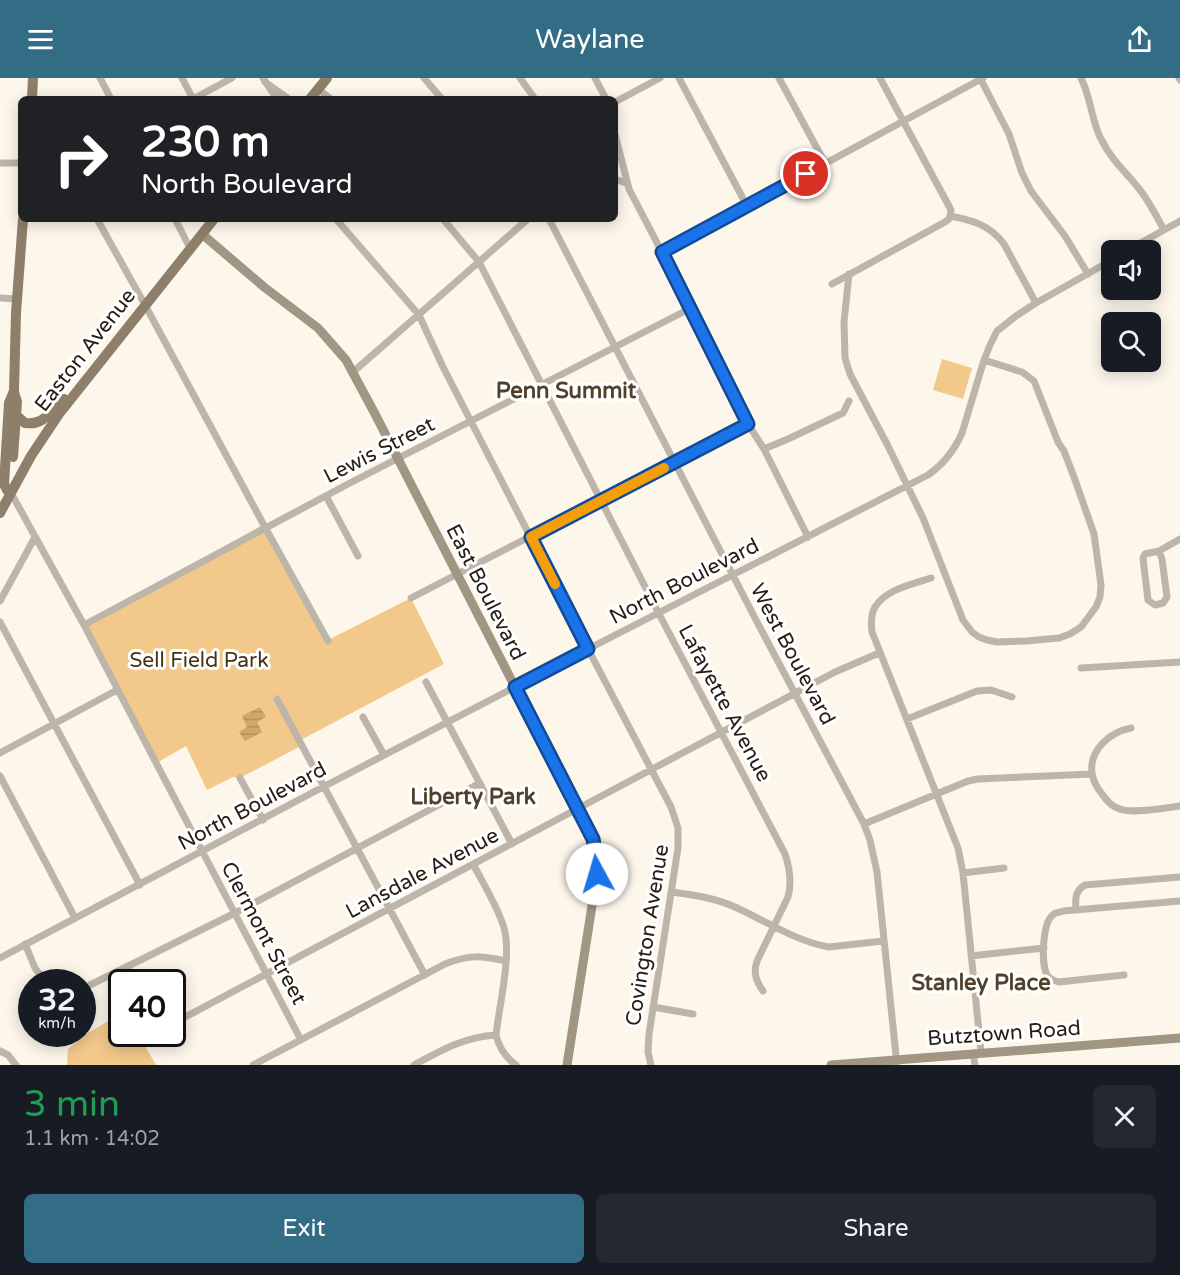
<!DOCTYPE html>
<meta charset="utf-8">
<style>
:root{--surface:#171b24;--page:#242831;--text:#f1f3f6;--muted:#9ea1a6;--accent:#326d85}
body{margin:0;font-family:"Varela Round",sans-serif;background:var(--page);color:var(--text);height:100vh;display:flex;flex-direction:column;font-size:22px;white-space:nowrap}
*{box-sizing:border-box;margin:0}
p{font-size:20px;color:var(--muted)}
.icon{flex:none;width:33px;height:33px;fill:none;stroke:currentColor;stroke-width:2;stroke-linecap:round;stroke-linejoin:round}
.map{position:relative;height:987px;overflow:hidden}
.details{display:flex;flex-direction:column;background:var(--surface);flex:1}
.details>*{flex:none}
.top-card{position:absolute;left:18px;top:18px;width:600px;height:126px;border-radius:9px;box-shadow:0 3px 15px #0003;background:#202124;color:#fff;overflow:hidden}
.fabs{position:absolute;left:1101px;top:162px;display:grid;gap:12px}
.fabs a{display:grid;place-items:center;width:60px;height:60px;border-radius:9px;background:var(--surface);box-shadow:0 3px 15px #0003;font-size:30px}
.speed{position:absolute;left:18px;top:891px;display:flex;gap:12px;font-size:30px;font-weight:700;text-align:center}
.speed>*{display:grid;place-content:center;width:78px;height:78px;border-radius:50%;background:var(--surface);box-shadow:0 3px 15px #0003;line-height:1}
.speed small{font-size:15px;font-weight:400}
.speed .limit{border:3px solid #111;border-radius:9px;background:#fff;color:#111}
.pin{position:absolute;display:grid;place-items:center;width:51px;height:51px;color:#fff;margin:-26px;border:3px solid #fff;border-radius:50%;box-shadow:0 2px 6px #0007}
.me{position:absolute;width:66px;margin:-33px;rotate:354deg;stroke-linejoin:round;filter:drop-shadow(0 0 4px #0008)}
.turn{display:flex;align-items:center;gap:21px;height:126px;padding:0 24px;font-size:27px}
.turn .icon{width:78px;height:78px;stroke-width:2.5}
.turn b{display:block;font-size:42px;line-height:51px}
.round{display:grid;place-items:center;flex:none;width:63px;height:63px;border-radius:9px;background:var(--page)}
.overview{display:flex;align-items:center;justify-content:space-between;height:102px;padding:0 24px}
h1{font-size:36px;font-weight:600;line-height:45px;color:#1e9e55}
.cta{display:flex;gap:12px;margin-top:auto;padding:12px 24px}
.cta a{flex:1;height:69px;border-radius:9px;background:var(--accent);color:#fff;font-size:24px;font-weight:600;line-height:69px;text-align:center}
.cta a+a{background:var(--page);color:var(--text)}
header{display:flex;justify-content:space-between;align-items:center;height:78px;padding:0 24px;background:var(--accent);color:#fff;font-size:27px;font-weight:600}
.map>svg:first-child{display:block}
</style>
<header><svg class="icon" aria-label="menu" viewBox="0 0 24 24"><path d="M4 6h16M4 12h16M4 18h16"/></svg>Waylane<svg class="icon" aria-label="share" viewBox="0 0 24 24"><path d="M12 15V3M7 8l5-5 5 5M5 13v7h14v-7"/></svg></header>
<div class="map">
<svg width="1180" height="987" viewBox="0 0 1180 987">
<defs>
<pattern id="water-rules" width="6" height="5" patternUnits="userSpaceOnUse" patternTransform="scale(1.5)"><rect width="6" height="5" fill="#d0a76a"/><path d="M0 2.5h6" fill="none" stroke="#b28f5b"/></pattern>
</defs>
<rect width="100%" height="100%" fill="#fdf6eb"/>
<path fill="#f2c98b" d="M942 281 972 290 963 321 933 312Z
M264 446 328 562 411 520 444 586 299 663 301 668 240 700 233 699 207 712 186 668 155 686 84 547Z
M119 937H121L122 956H138L156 987H67L68 971 86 956Z"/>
<path fill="url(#water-rules)" d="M260 629 266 639 257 644 262 654 245 663 239 654 247 649 242 638Z"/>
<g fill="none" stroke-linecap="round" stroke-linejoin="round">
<path stroke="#bdb5aa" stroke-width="7" d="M100 0 111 21
M182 0 193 21
M263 0 277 21
M424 0 442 21
M520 0 535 21
M595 0 606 21
M679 0 747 128
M779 0 825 85
M880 0 951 132 950 138
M980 0 1009 56 1022 95 1031 113 1065 158 1088 196
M1081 0C1091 19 1091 42 1101 61 1112 83 1126 94 1140 112 1150 125 1157 139 1164 152
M1179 0 1180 2
M265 4 289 21
M318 11 331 21
M193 21 232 0
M615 24 660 0
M615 56 629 111 691 230 710 272 748 346 764 371 808 459
M0 85H21
M615 101 626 105
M950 138C972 142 990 147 1004 166L1036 225
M97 141 145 227 266 451 328 563
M175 141 190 170
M336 141 419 237 443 289 588 571 671 729 678 750V770L649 956 648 974 651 987
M443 141 479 184 658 534 785 776C790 791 792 804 788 819L757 883C753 895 756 903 763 913
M549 141 756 542 864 746 870 762 877 794 897 987
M1128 172 1180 143
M662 174 983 0
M849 196 844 244 845 280 850 296 888 368 923 440 963 542 972 554 979 559 987 562 997 564 1026 563 1059 560 1070 556 1081 549 1096 529 1100 519 1101 507 1094 456 1074 399 1064 373 1058 364 1034 303 1022 294 984 282
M832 206 945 144 949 141 950 138
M0 220 17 221
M353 294 528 141
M764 371 788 361 843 335 849 323
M11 415 84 547 301 962
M326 418 358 478
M1159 473 1162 481 1167 519 1163 525 1155 527 1148 522 1143 480 1145 476 1159 473 1180 461
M931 500C913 506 886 511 875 529 871 536 871 546 872 554L958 770 963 795 981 974
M411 520 748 346
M0 523 35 459
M0 544 140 807
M84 547 348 406 691 230
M1081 590 1180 584
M426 604 512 766
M277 621 425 897
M363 639 384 677
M907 641 977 613 991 612 1012 619
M1131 650C1110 654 1089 672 1092 695 1093 703 1098 711 1102 716 1106 722 1112 729 1120 731 1133 736 1165 730 1180 728
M0 675 117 612
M0 698 75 840
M240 700 263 742
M864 746 968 703 978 701 1092 696
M473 786C483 805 499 831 504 850 512 877 499 928 496 957 499 970 505 979 516 987
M963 795 1004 790
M672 814C694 817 715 820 735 829 766 843 795 863 829 869L883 863
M1076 832C1075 821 1075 813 1085 807L1180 799
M25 866 35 890 45 904
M971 878 1044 870
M0 880 323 709 588 571 928 397C944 386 954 373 962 355L984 282 990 267 997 253 1016 238 1036 225 1112 182
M1124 897 1059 904C1054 903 1050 901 1047 897 1041 886 1042 843 1054 836 1054 835 1062 834 1063 833L1180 823
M82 911 235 835 480 705
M653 929 693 936
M172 946 835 594 879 575
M146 960 154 956
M0 973 8 977 16 987
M973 975 975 987
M253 987 445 886C470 876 481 878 506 883
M414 987C442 972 464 959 496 957"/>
<path stroke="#a19584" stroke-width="9" d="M202 156 264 209 318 250 346 282 374 334 593 761 597 782V796L567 987
M831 987 1180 960"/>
<path stroke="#8d7f6a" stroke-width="10" d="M32 21 33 0
M310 21 327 0
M16 337 25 345C46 348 50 331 64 321
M13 379 17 324 14 314
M11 415 7 412 4 406 9 325 14 313 16 235 23 141
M0 435 31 378 59 336 214 141"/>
</g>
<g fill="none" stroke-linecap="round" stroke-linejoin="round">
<g stroke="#114b97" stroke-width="15">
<path id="route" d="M597 796V782L593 761 515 609 588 571 531 459 748 346 662 174 806 96"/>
</g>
<use href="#route" stroke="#1a73e8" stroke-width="10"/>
<path stroke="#f59e0b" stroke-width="10" d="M555 506 531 459 664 390"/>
</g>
<g text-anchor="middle" stroke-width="6" stroke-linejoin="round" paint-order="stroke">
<g font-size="21" fill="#241d13" stroke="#fff">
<text transform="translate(85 272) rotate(-52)" y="7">Easton Avenue</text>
<text transform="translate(379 372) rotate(-27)" y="7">Lewis Street</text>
<text transform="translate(684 503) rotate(-27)" y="7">North Boulevard</text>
<text transform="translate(486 514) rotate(63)" y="7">East Boulevard</text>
<text transform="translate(793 576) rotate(62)" y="7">West Boulevard</text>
<text transform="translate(725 625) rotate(62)" y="7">Lafayette Avenue</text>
<text transform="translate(252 728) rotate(-28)" y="7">North Boulevard</text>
<text transform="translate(422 795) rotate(-28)" y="7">Lansdale Avenue</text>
<text transform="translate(264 855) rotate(62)" y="7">Clermont Street</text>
<text transform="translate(647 857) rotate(-81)" y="7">Covington Avenue</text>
<text transform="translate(1004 955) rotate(-4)" y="7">Butztown Road</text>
</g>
<g font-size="21" fill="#453317" stroke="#fff">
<text x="199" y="589">Sell Field Park</text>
</g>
<g font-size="22" font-weight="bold" fill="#51412a" stroke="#fff">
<text x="566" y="320">Penn Summit</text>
<text x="473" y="726">Liberty Park</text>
<text x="981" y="912">Stanley Place</text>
</g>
</g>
</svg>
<div class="fabs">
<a><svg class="icon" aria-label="sound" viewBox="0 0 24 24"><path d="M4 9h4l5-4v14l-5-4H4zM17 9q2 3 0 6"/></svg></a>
<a><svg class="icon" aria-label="search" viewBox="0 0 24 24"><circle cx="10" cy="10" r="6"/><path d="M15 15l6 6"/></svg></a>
</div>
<div class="speed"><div>32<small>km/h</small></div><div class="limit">40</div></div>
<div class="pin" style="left:806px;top:96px;background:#d93025"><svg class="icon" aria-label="arrive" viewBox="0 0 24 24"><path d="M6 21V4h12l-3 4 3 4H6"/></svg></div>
<svg class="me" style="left:597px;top:796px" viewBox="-20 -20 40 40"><circle r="19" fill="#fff"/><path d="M0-13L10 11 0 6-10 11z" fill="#1a73e8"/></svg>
<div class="top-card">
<div class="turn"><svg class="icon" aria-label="right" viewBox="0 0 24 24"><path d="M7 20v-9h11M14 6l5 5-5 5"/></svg><div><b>230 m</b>North Boulevard</div></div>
</div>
</div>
<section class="details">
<div class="overview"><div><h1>3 min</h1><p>1.1 km · 14:02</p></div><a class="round"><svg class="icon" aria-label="close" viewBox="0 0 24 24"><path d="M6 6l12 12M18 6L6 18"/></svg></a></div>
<div class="cta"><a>Exit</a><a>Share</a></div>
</section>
